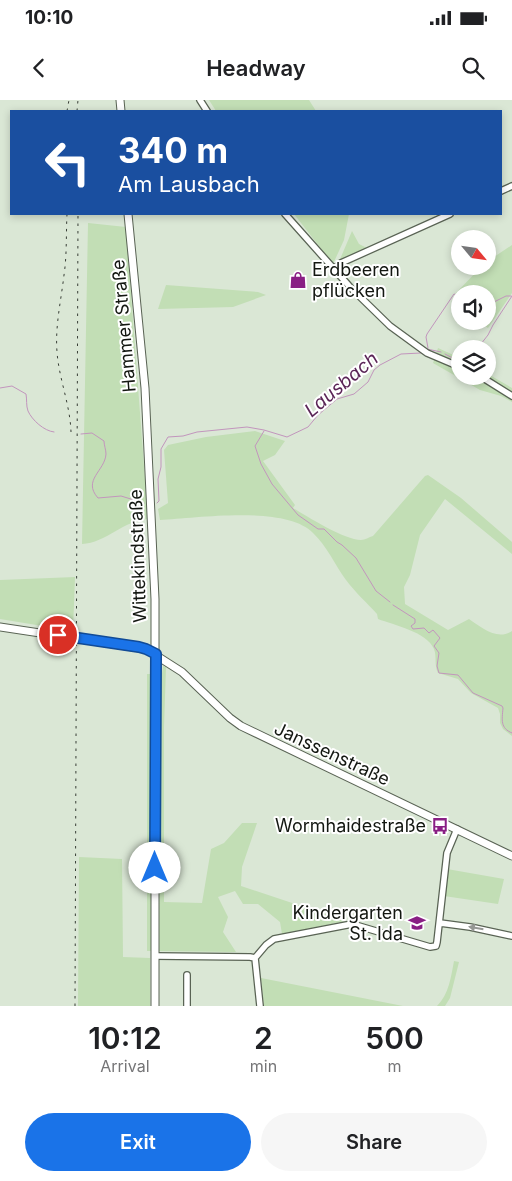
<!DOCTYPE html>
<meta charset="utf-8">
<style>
:root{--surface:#fff;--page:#f6f6f6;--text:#202124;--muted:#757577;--accent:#1a73e8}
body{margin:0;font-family:Inter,sans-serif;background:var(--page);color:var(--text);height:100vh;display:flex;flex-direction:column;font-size:19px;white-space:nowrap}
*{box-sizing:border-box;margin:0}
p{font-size:16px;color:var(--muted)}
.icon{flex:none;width:28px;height:28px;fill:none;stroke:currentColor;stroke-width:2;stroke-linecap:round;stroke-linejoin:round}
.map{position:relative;height:906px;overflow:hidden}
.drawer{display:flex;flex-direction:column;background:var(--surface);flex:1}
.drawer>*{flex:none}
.guide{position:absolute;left:10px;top:10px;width:492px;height:105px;border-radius:0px;box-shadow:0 2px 8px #0003;background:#1a4fa0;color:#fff;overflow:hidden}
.needle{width:32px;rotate:119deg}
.tools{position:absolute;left:451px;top:130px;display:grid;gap:10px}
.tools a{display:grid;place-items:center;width:45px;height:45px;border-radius:50%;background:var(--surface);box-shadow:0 2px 8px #0003;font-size:25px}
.pin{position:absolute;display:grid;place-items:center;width:42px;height:42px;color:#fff;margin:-21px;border:2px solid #fff;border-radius:50%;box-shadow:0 1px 5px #0007}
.me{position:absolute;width:55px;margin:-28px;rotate:0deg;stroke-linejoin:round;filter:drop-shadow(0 0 4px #0008)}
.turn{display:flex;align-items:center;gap:18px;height:105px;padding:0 25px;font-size:22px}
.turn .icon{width:65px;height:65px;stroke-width:2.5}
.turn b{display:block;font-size:35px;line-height:42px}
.eta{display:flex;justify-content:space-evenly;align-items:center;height:85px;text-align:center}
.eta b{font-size:30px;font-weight:600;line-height:35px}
.primary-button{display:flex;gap:10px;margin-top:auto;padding:10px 25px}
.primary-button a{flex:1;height:58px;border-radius:30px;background:var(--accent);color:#fff;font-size:20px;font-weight:600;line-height:58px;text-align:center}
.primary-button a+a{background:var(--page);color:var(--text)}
.status{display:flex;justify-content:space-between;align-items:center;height:35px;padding:0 25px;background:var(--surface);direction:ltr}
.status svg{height:14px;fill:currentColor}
header{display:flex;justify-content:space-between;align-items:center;height:65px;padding:0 25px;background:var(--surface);font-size:22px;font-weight:600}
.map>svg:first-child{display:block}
</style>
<div class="status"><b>10:10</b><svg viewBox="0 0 49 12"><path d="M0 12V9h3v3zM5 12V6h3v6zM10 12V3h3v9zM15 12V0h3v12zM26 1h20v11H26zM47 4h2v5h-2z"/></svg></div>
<header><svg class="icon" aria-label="back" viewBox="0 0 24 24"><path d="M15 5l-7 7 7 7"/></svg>Headway<svg class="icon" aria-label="search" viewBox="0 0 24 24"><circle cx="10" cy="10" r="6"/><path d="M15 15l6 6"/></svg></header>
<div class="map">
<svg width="512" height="906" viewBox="0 0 512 906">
<rect width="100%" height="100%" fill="#dae7d5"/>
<path fill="#c2deb5" d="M209 0H309L316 11H216Z
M294 114H349L344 140 333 164Z
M88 123 126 127 148 419C124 420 106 443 82 444Z
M352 131 359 144 369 149 338 164Z
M512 145V193L488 228 478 221H488V194H460V202L454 195 482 166H488V161Z
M166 185 258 192 266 195 233 207 158 209Z
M438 248 460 258V276H488V274L512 288V302L501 296 480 290 433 263Z
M255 331 285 341 275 355 263 361 295 405 293 408C308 417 345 440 361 440 365 440 369 437 373 436L425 376 428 375 461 398 512 442V454L445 399 420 435 410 475 404 487 405 504 448 530 469 519C481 527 497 541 512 531V636L503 629 500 623V614L498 608 471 593 458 579 438 573C434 565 437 557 434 549 427 532 394 525 378 519L377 514C367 503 355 492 346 480 335 465 327 446 313 433 286 405 198 418 160 420L158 409 168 403 164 350 168 345 206 337Z
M75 477 73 531 0 519V480Z
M163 566 166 567 164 627V802L202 803 211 749 224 743 242 723H257L242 767 241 786 346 821 282 834 280 822 258 804H243L235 791 218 797 228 817 223 832 236 852 159 851 160 588Z
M147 574H151V851H147Z
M79 757 122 759 123 857 150 858V906H78Z
M447 769 504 779 498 804 444 796Z
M454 861 459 862 450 898 445 906H437C449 894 451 877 454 861Z
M261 878 403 906H264Z"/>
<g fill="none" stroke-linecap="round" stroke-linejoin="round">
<path stroke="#c295bd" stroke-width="1" d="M488 205 506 196H511
M428 248 426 237 427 234 454 194 460 196
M427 249 441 252
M477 249 488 235 493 225 512 196
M445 254 460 262
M0 288 12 286 26 294C27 299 26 306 28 311 32 320 44 331 54 332
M264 331 255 346 261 364 272 384 298 415 318 429H324L337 442 342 445 356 458 376 491 390 502
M81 334 92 333 104 341C104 345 106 350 106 354 105 371 82 380 98 398L121 396 144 403
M157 403 159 401 158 379 161 367V349L168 337 183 336 197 332 247 327 264 330 287 337 308 327 318 315 337 299 354 294 368 282 374 270 380 265 401 254 421 253
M393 505 415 519V523L411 526 413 529 424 528 429 533 433 530 440 538 434 546 439 553 437 566 439 573 458 575 473 593 502 606 503 608C502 620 500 628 512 633"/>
<g stroke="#596354" stroke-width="8">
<path id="minor" d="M200 0 207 11
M501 91 512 86
M285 114 350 187 390 226 427 253 460 267
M334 169 341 163 450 114
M480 276 512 296
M440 823 470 827 512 836
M155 856 250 857 255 858
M255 858 266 845 274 839 352 824 430 847 436 846 437 842 447 753 457 729
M255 858 260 906
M187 906V875"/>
</g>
<g stroke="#596354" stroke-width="9">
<path id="major" d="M120 0 121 11
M128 114 145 288 155 499V906
M0 527 146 549 182 572 230 618 241 626 512 756"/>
</g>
<use href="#minor" stroke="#fff" stroke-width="5.5"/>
<use href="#major" stroke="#fff" stroke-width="7"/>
<path stroke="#383e36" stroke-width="1" stroke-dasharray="2.5 5" stroke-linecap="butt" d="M67 11 69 0
M77 11 78 0
M67 114C66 134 67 155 64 175 61 201 55 226 57 252 59 279 70 304 71 332
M75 906 78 114"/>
</g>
<defs><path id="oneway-solid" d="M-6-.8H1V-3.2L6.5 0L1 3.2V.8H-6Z" transform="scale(1.25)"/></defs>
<use fill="#959794" href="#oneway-solid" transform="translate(476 828) rotate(-170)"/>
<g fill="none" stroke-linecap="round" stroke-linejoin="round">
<g stroke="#114b97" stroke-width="12">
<path id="route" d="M58 535 139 547 146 549 156 554 155 768"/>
</g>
<use href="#route" stroke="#1a73e8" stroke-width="9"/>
</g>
<defs>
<g id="shop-bare" transform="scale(1.35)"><path d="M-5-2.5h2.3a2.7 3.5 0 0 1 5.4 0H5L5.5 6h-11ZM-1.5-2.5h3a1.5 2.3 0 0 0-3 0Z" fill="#891f84" stroke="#fff" stroke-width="2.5" paint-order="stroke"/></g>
<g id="bus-bare" transform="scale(1.35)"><path d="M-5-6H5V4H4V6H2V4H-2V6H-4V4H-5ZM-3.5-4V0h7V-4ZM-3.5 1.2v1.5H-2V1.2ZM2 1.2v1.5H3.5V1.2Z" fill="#891f84" stroke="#fff" stroke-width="2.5" paint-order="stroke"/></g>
<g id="school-bare" transform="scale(1.35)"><path d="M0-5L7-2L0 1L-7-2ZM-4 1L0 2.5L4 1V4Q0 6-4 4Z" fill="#891f84" stroke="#fff" stroke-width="2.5" paint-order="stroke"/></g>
</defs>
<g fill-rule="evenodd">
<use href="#shop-bare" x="298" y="180"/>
<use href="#bus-bare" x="440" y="726"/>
<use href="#school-bare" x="417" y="823"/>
</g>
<g text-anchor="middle" stroke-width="4" stroke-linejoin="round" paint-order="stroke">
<g font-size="18" fill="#131711" stroke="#fff" text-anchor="end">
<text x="312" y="176" text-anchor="start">Erdbeeren<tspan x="312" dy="21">pflücken</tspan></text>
<text x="426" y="732">Wormhaidestraße</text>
<text x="403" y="819">Kindergarten<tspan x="403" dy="21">St. Ida</tspan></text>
</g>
<g font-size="18" fill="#131711" stroke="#fff">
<text transform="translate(124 226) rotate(-95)" y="6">Hammer Straße</text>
<text transform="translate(138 456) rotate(-92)" y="6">Wittekindstraße</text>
<text transform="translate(332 654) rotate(25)" y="6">Janssenstraße</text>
</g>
<g font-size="19" font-style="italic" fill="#5b2557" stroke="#fff">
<text transform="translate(341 284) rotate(-40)" y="7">Lausbach</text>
</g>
</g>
</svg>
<div class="tools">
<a><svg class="needle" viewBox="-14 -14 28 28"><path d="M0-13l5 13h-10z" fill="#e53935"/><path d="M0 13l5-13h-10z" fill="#757577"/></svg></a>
<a><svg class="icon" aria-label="sound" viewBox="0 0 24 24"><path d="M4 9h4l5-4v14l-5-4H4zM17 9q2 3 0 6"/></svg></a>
<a><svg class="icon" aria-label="layers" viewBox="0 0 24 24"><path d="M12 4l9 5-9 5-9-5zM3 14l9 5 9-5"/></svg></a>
</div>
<div class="pin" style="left:58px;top:535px;background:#d93025"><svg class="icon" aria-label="arrive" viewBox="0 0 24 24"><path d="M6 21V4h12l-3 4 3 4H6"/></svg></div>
<svg class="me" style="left:155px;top:768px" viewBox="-20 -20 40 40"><circle r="19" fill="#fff"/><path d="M0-13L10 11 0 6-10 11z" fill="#1a73e8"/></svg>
<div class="guide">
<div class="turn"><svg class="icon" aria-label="left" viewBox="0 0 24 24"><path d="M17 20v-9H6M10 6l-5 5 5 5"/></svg><div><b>340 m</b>Am Lausbach</div></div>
</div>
</div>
<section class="drawer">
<div class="eta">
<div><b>10:12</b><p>Arrival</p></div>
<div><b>2</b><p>min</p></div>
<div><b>500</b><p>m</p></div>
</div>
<div class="primary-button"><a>Exit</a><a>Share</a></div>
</section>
